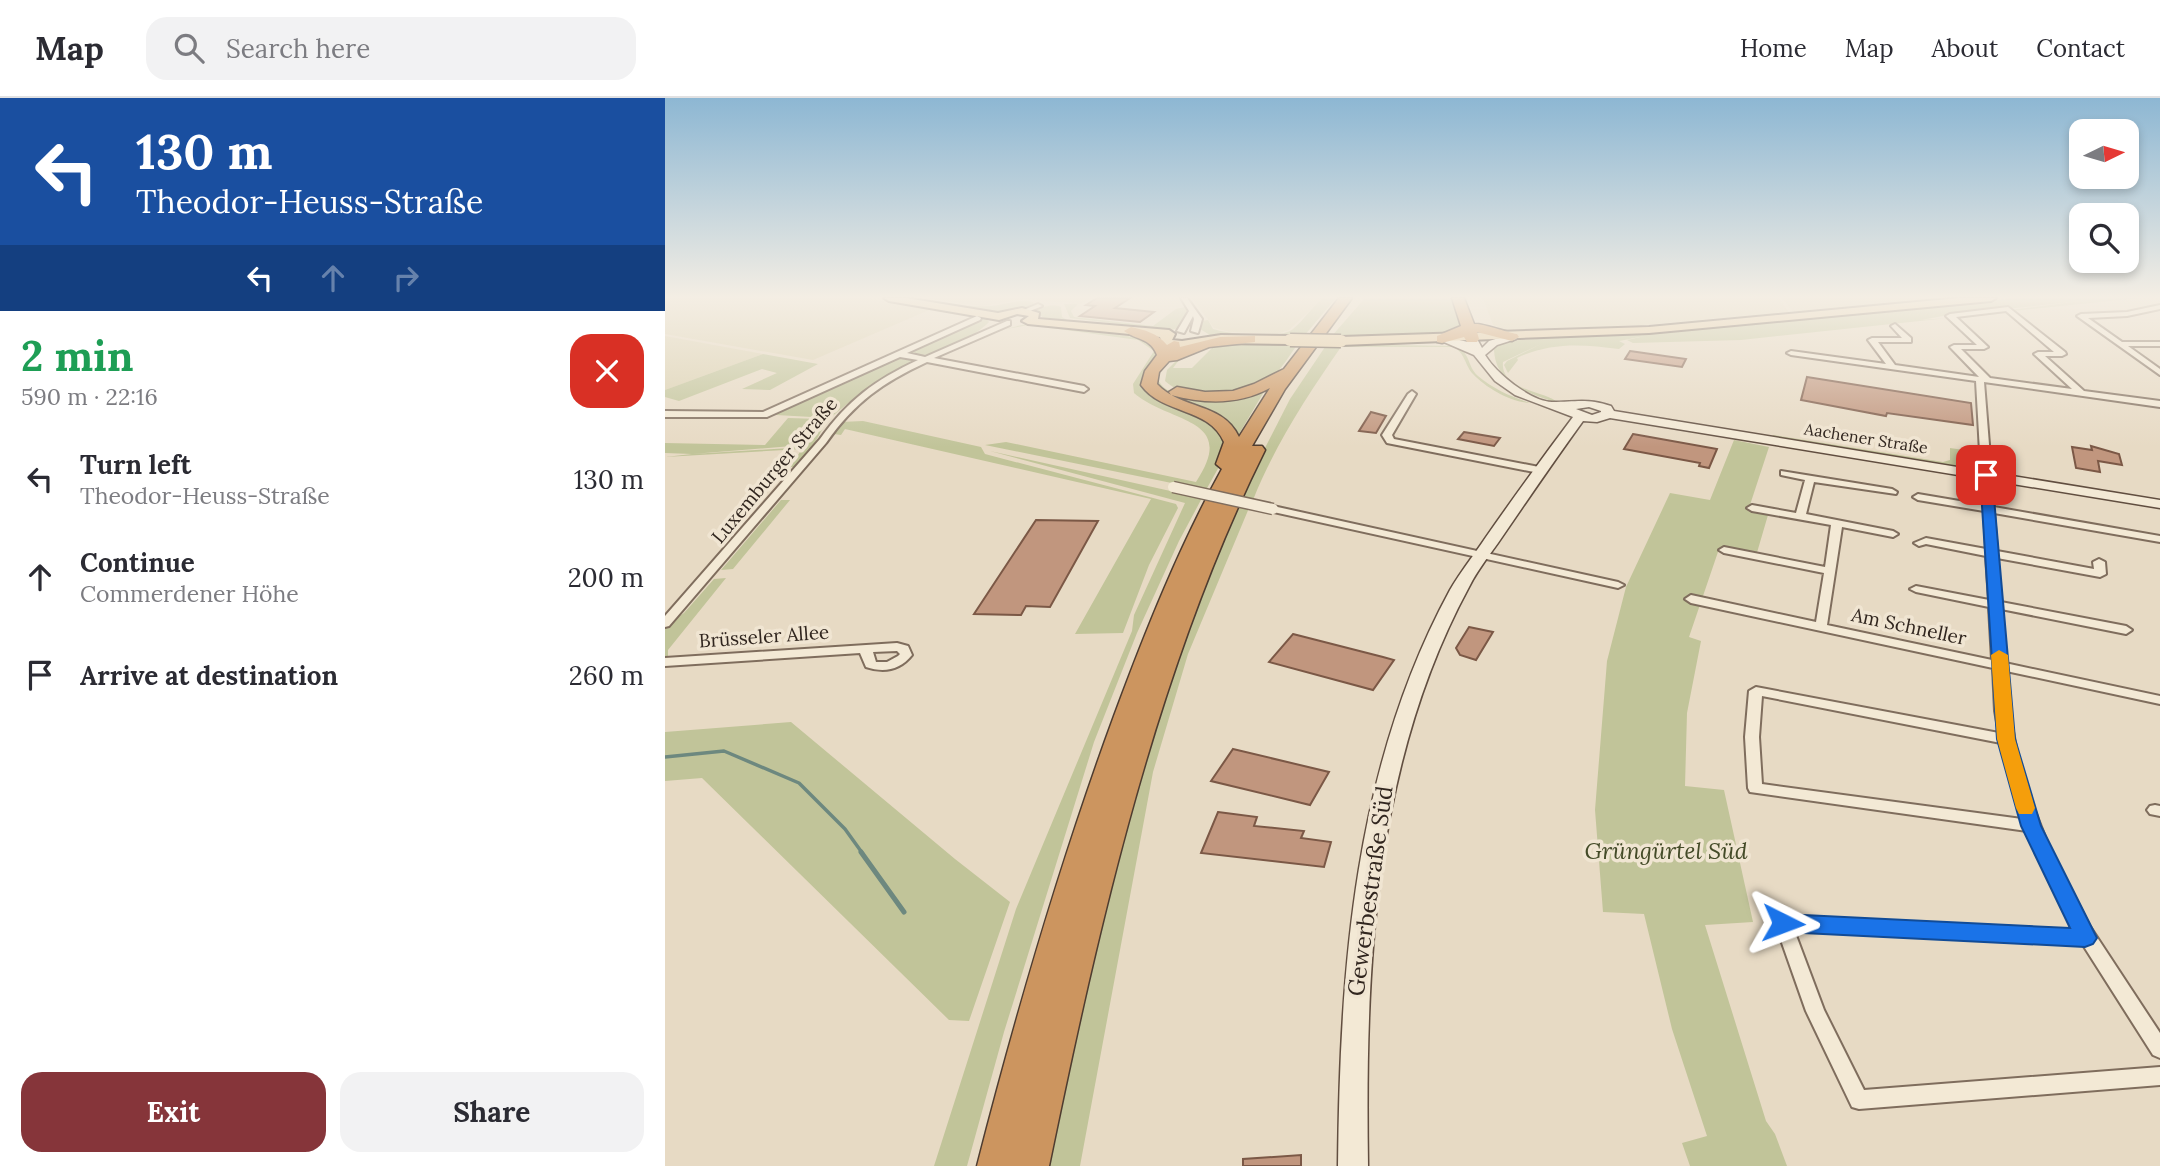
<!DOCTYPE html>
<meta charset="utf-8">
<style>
:root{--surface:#fff;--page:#f2f2f3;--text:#2b2b33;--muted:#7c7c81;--line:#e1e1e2;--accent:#86353a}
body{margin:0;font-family:Lora,serif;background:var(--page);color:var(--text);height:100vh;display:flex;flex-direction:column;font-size:26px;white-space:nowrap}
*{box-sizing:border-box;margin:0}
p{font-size:23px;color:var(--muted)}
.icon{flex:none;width:38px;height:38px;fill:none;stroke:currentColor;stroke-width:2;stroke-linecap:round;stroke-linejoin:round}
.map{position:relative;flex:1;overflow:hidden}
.panel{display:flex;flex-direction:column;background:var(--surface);width:665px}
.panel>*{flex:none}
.top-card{background:#1a4fa0;color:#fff;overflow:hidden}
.needle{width:46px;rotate:85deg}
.tools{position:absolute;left:1404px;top:21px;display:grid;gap:14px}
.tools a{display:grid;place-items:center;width:70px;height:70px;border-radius:14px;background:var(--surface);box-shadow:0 4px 10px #0003;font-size:35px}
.pin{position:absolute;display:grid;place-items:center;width:60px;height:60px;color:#fff;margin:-30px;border-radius:14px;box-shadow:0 4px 10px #0006}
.me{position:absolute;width:77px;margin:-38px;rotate:93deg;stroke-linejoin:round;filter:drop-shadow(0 0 5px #0008)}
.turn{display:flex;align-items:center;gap:24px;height:147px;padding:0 21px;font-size:32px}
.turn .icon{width:91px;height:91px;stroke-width:2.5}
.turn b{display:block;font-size:49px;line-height:60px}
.lanes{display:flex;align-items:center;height:66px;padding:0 21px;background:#0003;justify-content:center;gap:35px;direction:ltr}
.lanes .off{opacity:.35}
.round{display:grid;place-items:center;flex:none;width:74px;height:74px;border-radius:21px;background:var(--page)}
.headline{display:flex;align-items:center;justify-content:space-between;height:119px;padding:0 21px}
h1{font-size:42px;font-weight:800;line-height:52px;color:#1e9e55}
.button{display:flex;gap:14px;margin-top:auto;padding:14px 21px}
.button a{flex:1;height:80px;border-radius:21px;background:var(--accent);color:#fff;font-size:28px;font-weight:800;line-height:80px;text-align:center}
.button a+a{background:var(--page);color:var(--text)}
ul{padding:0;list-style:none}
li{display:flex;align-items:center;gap:21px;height:98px;padding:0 21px}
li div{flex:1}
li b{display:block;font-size:26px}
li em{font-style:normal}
header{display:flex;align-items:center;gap:42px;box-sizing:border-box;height:98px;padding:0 35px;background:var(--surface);border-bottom:2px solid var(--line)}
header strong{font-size:33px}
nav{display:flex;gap:38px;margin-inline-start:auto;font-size:24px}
.search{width:490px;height:63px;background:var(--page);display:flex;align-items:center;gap:18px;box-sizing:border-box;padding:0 24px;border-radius:21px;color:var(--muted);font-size:26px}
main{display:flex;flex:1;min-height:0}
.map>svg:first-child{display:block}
</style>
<header>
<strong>Map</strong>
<div class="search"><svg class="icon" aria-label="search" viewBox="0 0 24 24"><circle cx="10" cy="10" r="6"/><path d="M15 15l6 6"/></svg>Search here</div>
<nav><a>Home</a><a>Map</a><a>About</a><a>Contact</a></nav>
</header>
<main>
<section class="panel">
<div class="top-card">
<div class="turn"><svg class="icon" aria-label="left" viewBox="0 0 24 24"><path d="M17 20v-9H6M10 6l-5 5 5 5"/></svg><div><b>130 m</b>Theodor-Heuss-Straße</div></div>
<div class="lanes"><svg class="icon" aria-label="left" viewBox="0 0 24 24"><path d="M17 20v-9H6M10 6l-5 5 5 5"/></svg><svg class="icon off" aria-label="ahead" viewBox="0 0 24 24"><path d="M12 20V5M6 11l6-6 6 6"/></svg><svg class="icon off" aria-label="right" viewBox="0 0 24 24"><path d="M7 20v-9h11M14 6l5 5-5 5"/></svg></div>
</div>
<div class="headline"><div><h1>2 min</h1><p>590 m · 22:16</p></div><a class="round" style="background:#d93025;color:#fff"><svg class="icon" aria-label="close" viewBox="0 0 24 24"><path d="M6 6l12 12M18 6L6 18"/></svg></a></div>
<ul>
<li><svg class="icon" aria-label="left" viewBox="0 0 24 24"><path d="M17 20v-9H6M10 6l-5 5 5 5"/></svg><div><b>Turn left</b><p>Theodor-Heuss-Straße</p></div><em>130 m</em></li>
<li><svg class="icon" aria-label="ahead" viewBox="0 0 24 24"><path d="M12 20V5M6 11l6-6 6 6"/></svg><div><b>Continue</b><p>Commerdener Höhe</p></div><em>200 m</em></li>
<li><svg class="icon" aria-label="arrive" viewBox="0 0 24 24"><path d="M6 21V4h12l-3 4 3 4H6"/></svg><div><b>Arrive at destination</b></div><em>260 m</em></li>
</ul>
<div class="button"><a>Exit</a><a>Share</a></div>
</section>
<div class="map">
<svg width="1495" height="1068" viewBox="0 0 1495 1068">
<rect width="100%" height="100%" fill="#e7dac4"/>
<path fill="#dcd2b2" d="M0 200H199L264 212 148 262 0 236Z
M259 200H426L416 206 361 201 317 208Z
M527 200H659L624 232 612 236 565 234 549 230Z
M818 200H1113L1124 214 979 227 840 232 828 227Z
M1117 200H1282L1132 214 1127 213Z
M0 238 98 256 0 292Z"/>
<path fill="#c1c499" d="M199 200 320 219 324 224C309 239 263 266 244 254L312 224 314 220Z
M238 200C268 200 295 210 326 208 340 207 357 199 369 205 347 225 267 204 238 200Z
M658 200H671L639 238 545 237 535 231 536 223 543 222 548 231C564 236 615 242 628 231 639 222 647 209 658 200Z
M700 200H791L794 203 798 228 788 236 666 239Z
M1352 200H1474L1289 219 1416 203H1414L1278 218 1256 222 1283 220 1076 242 968 245 962 242 980 238 954 243 960 246 954 251C918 246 885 244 852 260L853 262 843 275 839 267 842 263 876 246 838 264C835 293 882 293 893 305 863 295 828 286 829 248L840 243 1070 228Z
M399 206H413L406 213 409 219 488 228 511 211 520 209 522 214 513 230 504 233 380 221 371 214C376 208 389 206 396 209L397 219 402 222 487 230 405 220Z
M363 226 470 239 481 243 489 251H493L479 284 543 320 562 338 555 367 541 392 320 347 341 344 531 384C574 319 505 326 469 295L468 286 489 253 473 242 364 227 341 231 312 241 227 283 182 317C216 278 312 234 363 226Z
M552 245 560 244 633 246C625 256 616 273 605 280 580 296 524 306 500 283L502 272 520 254 508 270H527Z
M662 246 789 248C807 255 801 267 813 278 828 291 847 299 865 305 846 304 821 290 808 276 800 268 800 254 788 249H676C642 298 610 347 588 402L575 399 625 301Z
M98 256 153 266 105 292 77 291 112 275 97 271 14 303 0 299V292Z
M237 259 254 263 198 293 165 320 111 317 112 314Z
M496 270 493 282C510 313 576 292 603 287L571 341 491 293 488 276Z
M123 320 156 321 142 342 127 348 27 356 125 350 145 342 159 321H163L149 346 131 369H125L137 351 0 359 27 356 0 355V345L100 347Z
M198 323 316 349 320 356 511 406 513 410 484 467 458 535 410 536 486 401 180 331 176 337 169 336 176 324Z
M1108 337 1278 364 1285 362V350L1313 354 1314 367 1302 370 1107 339Z
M1069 342 1104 349 1083 413 1103 417 1091 458 1054 451 1024 539 1036 543 1022 615 1020 688 1059 692 1088 824 1040 827 1101 1023 1110 1036 1122 1068H1025L1017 1045 1042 1038 1007 931 979 816 938 814 930 712 942 563 961 489 1005 395 1045 402Z
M325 353 537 400 514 443 472 535 429 644 339 934 302 1068H269L351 811 467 533 469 517 520 405Z
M116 402H125L68 471 56 472Z
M571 409 584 410 523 556 488 674 415 1068H383L427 866 489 622Z
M61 480 3 552V558L0 559V528L19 515 49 481Z
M126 624 290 761 345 804 304 923 284 922 37 680 0 683V634Z"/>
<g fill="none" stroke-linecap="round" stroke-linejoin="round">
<path stroke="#6d887f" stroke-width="3.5" d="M0 659 59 653 134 685 180 731 198 756"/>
<path stroke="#6d887f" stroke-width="5" d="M196 754 239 814"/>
</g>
<path fill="#c1967e" stroke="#7b5846" stroke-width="2" d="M432 200H465L450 210 489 214 475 224 415 218 430 208 421 207Z
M965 253 1021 261 1017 269 960 261Z
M1142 279 1306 305 1308 327 1222 315 1221 318 1136 302Z
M706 314 721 318 711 335 694 333Z
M799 334 835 340 829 348 793 341Z
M968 336 1052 351 1044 370 1034 368 1035 365 959 351Z
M1426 348 1454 356 1457 367 1433 363 1435 374 1411 370 1407 349 1427 352Z
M371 422 433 423 385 509 361 508 356 517 309 516Z
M804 529 828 534 811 562 795 557 791 550Z
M628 536 718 559 729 562 708 592 604 564Z
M568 651 664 674 645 707 546 683Z
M553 714 592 719 589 728 639 733 636 740 666 744 659 769 536 755Z
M636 1057V1068H578V1061Z"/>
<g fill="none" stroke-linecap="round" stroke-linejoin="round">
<g stroke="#7f6d5d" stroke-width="4">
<path id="street" d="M516 200H522L537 221 533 235 526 233 529 221 528 218 519 235 512 233 524 213Z
M373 206 377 208 375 209 360 215 356 213Z
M1495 207V211L1462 218 1423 220 1457 244H1495V248H1463L1495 271V277L1412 218 1416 216 1462 214Z
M1343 209 1400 254 1401 256 1397 258H1380L1419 293 1495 303V309L1319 284 1329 409 1495 438V444L1329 415 1332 453 1429 471 1428 464 1434 461 1440 464 1441 476 1435 479 1332 460 1336 504 1461 528 1467 532 1461 536 1336 511 1340 565 1495 598V606L1341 573 1344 613 1353 660 1367 706 1384 749 1424 827 1495 935V960L1488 957 1418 847 1129 832 1159 912 1199 992 1495 969V987L1194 1011 1187 1009 1141 913 1110 825 1112 820 1118 818 1410 832 1388 791 1362 733 1085 694 1083 690 1080 639 1084 593 1091 589 1334 635 1330 613 1328 570 1026 505 1020 501 1026 497 1151 524 1159 475 1059 455 1054 452 1059 449 1160 469 1166 427 1087 413 1082 410 1087 407 1131 415 1140 382 1116 377V373L1227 391 1232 394 1231 396 1149 384 1141 416 1228 433 1233 436 1228 439 1177 429 1162 527 1327 562 1324 509 1251 494 1245 491 1251 488 1324 502 1321 458 1261 446 1254 448 1249 445 1261 440 1321 451 1319 413 1253 402 1248 399 1253 396 1318 407 1311 283 1126 257 1122 255 1126 253 1221 266 1203 242 1207 240H1237L1226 228 1230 226 1246 240V244H1213L1230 267 1314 279 1285 249 1289 247H1312L1281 218 1285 216ZM1341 213 1389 254H1373L1369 256 1407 291 1325 280 1296 251H1319L1323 249 1291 219ZM1097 598 1336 645 1357 721 1097 686 1094 639Z
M312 218 316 220 315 222 242 255 260 259 342 223H345V227L269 260 419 288 423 291 419 294 262 264C217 285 190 304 161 345L4 528 0 529V518L155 341C183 302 210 282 253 262L235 259 102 319H0V313L98 314Z
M747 293 751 296 727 337 729 341 874 369 879 372 874 375 722 345 717 337 743 296Z
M608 408 953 484 959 487 953 490 604 413 603 411Z
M232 545 243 548 247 557C235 572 219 575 201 569L195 555 0 568V560ZM232 553 235 556 233 558 222 564H211L208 554Z
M1490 707 1495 708V718L1485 716 1482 712 1485 708Z"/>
</g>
<g stroke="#614e40" stroke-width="3">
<path id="secondary" d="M847 236 852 239 851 241 832 247 820 257C831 275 865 303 887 304 911 304 922 300 946 308L949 313 1495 402V410L945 320 932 324 918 323C889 363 861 404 833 445 823 459 812 473 804 489 708 666 700 872 703 1068H673C675 870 689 669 785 492 796 473 809 457 821 439 849 399 878 359 908 319L850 297 830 283 809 257 772 241 777 238 803 244 802 241 807 238 811 239 817 250 824 243ZM924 309 936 313V314L927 317 911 311Z"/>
</g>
<g stroke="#4e3c30" stroke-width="4">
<path id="primary" d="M219 200H241L333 215 357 210 374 215 373 221 504 232 510 236 507 242 517 243 556 237 625 238 631 242 625 246 556 245 517 251 497 247 495 239 363 226 357 223 364 218 352 216 334 222 224 203Z
M1294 200H1331L1326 203 984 235 676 247 670 243 676 239 984 229Z"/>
</g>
<g stroke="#4e3c30" stroke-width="3">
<path id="highway" d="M674 200H687L620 291 587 348H597L600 352C491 571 433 830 384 1068H312C351 916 395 765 449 618 480 534 514 449 557 371L551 366 559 344C544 309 498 317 476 287L480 273 492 257C486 240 471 242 459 233L466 229C480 232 492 235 502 247L509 243 514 244 515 249 555 239 590 238V244L544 249 512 262 504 263 494 274 492 286C516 312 558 304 574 339L605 290C574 307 540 306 506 297L504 294 512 289 540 294 568 293 589 286 619 271Z
M787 200H799L809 226C817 225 841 234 852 236L854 239 847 243 812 234 814 241 812 244H802L799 239 777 245 772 244V238L796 228Z"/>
</g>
<use href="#street" fill="#f3e9d5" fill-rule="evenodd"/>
<use href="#secondary" fill="#f3e9d5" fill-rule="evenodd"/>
<use href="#primary" fill="#e6cca0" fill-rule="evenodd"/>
<use href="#highway" fill="#cc955f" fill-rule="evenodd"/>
<g stroke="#7f6d5d" stroke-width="13" stroke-linecap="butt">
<path id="street-bridge" d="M508 389 608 411"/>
</g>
<g stroke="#4e3c30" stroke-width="15" stroke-linecap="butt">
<path id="primary-bridge" d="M625 242 676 243"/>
</g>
<use href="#street-bridge" stroke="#f3e9d5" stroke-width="10"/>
<use href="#primary-bridge" stroke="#e6cca0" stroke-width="12"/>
</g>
<linearGradient id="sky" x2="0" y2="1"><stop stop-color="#8db7d3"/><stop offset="0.57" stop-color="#f4eee4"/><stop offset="1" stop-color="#f4eee4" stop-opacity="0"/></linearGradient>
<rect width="1495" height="349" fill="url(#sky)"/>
<path fill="#1a73e8" stroke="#114b97" stroke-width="2" d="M1321 374 1327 377 1350 641 1376 728 1432 840 1428 846 1420 849 1118 834 1111 831 1107 825 1111 818 1118 816 1405 830 1356 728 1332 641 1315 377Z"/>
<path fill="#f59e0b" d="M1334 552 1343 557 1350 641 1370 710 1367 716H1354L1351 710 1332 641 1326 557Z"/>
<g text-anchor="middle" stroke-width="7" stroke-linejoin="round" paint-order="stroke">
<g font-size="16" fill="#31261f" stroke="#f0e5d2">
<text transform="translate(1201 340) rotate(9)" y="6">Aachener Straße</text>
</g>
<g font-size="19" fill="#31261f" stroke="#f0e5d2">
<text transform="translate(109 372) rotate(-50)" y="7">Luxemburger Straße</text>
<text transform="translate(1244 528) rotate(12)" y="7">Am Schneller</text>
<text transform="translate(99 538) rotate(-4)" y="7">Brüsseler Allee</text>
</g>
<g font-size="23" font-style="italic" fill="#444b28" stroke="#f0e5d2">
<text x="1001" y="761">Grüngürtel Süd</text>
</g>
<g font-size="23" fill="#31261f" stroke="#f0e5d2">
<text transform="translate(705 793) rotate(-82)" y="8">Gewerbestraße Süd</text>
</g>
</g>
</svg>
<div class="tools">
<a><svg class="needle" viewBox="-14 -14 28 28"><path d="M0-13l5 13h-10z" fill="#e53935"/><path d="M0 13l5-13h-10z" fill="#7c7c81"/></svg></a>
<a><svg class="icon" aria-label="search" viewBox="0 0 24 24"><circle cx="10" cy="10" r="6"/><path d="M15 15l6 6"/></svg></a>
</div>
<div class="pin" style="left:1321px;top:377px;background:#d93025"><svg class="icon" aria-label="arrive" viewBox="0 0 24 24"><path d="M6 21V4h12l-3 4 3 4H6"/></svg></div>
<svg class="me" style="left:1118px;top:825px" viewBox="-20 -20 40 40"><path d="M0-17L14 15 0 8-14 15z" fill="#1a73e8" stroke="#fff" stroke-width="4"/></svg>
</div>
</main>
